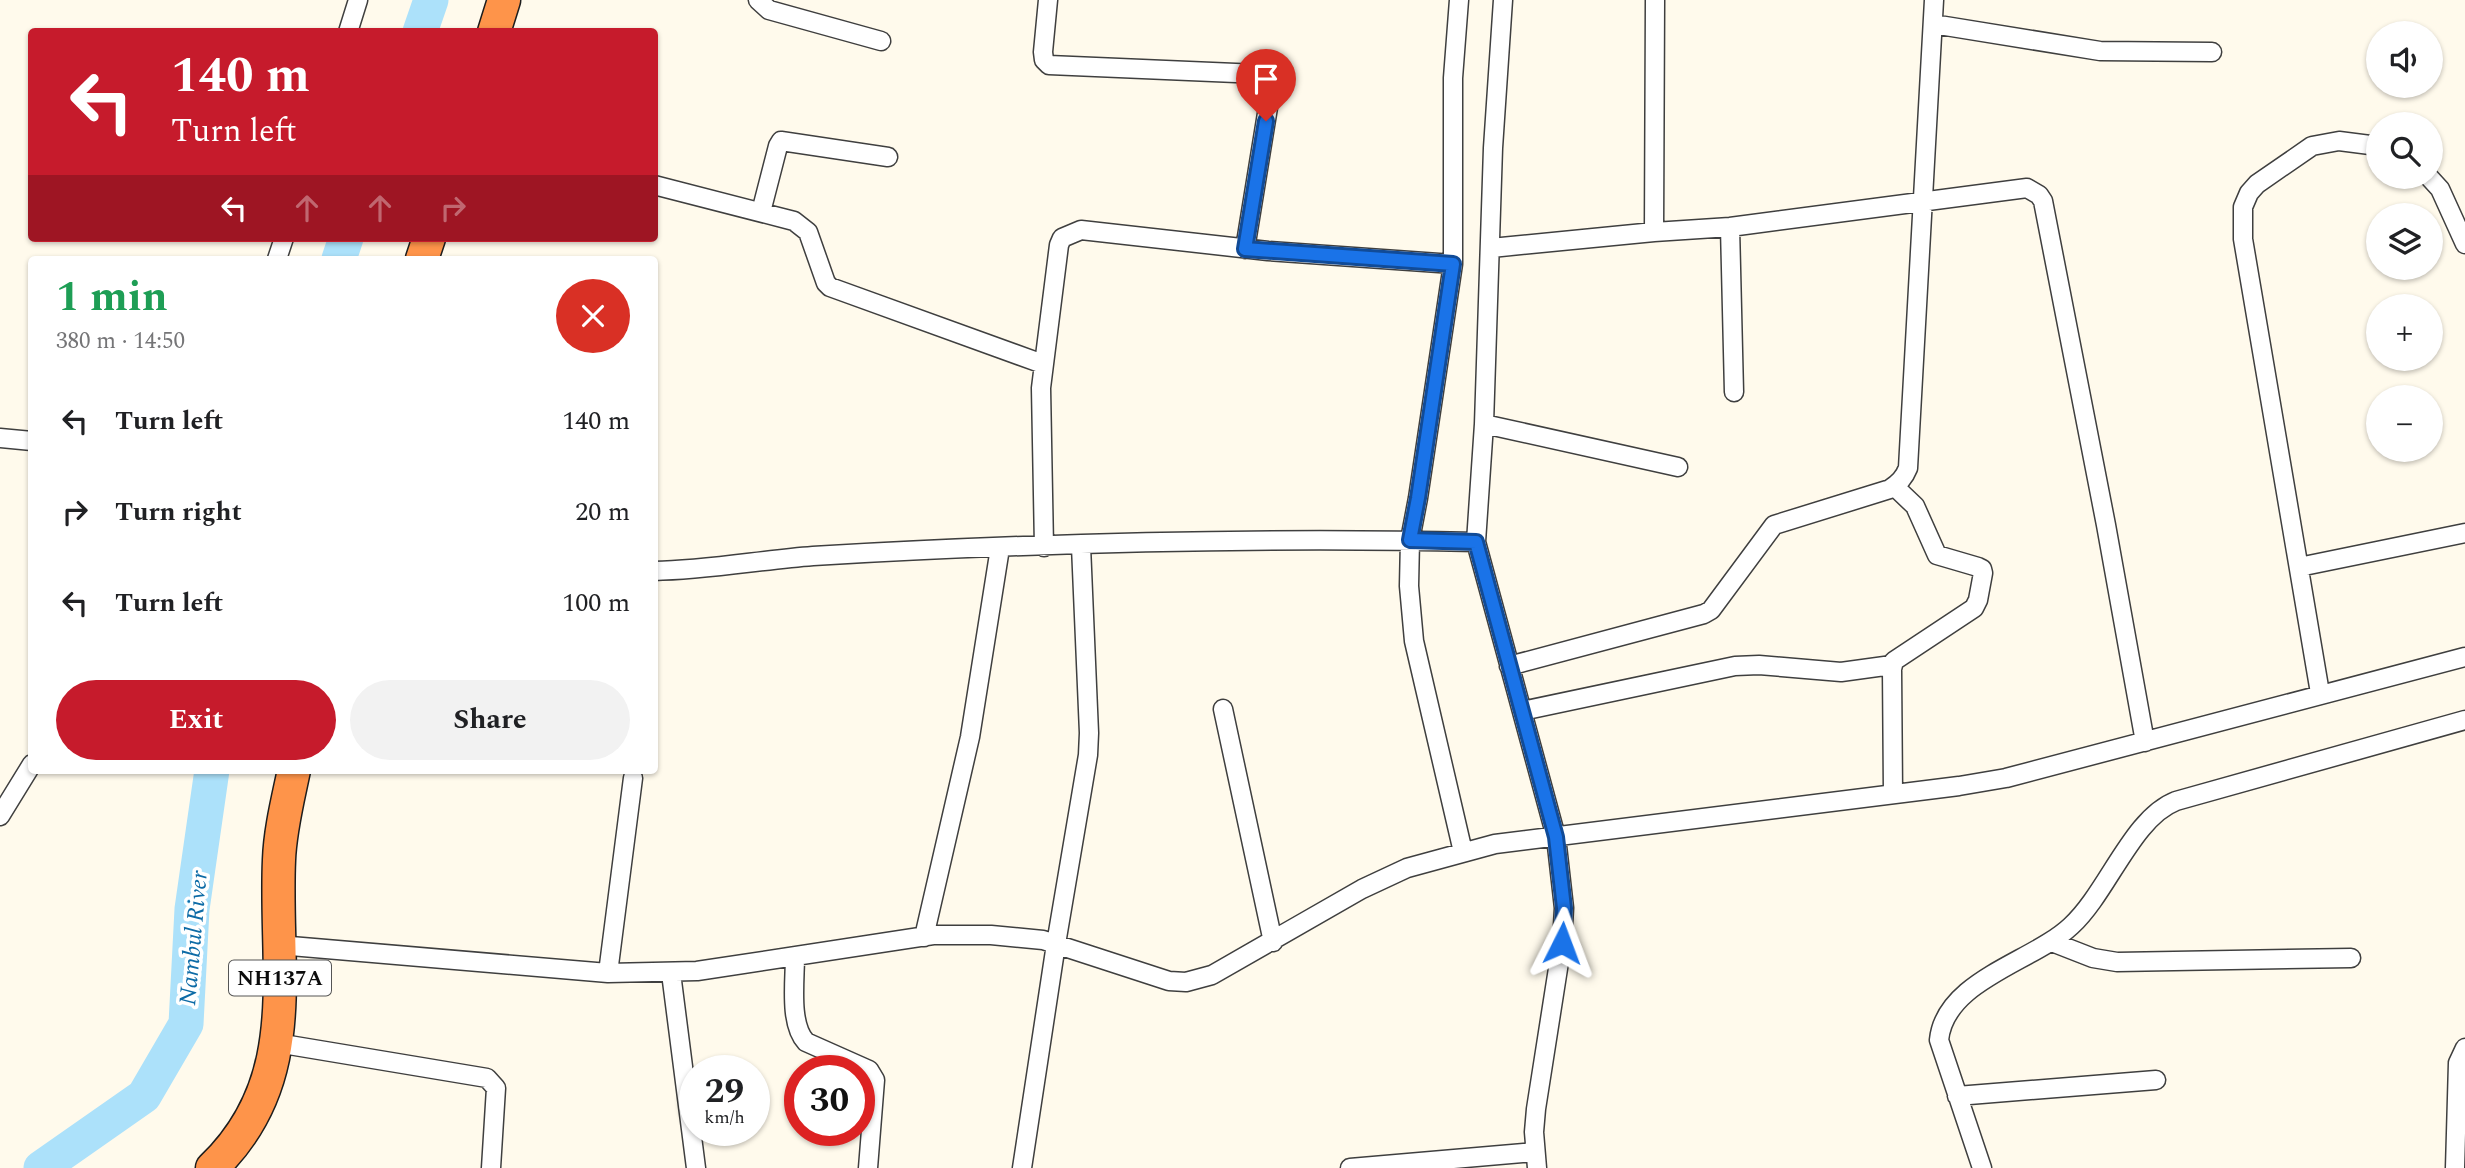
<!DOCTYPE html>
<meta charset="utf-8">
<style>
:root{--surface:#fff;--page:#f2f2f2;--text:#202124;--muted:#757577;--accent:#c61b2c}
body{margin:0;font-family:Spectral,serif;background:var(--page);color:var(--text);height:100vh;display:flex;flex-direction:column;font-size:26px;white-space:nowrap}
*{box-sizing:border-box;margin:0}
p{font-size:23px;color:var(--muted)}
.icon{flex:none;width:38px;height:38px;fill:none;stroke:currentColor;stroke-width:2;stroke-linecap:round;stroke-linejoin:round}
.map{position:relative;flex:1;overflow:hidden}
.panel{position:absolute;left:28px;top:256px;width:630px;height:518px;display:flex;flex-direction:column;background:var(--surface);border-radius:7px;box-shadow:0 2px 5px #0004}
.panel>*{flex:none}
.top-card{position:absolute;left:28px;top:28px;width:630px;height:214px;border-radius:7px;box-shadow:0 2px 5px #0004;background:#c61b2c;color:#fff;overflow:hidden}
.controls{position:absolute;left:2366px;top:21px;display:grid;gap:14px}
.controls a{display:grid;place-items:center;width:77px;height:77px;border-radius:50%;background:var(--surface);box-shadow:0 2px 5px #0004;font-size:35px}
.speed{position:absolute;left:679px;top:1055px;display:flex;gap:14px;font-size:35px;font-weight:700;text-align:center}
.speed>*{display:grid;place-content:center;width:91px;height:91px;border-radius:50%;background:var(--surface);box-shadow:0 2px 5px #0004;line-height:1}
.speed small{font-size:18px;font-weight:400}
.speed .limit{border:10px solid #d22;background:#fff;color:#111}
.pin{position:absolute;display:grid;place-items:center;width:60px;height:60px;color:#fff;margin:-72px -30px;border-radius:50% 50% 50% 0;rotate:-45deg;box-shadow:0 0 7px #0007}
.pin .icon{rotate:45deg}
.me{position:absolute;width:77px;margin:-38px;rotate:3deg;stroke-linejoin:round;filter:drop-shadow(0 0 5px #0008)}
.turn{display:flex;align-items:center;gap:24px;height:147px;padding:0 28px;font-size:32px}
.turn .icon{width:91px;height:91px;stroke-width:2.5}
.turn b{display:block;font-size:49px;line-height:60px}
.lanes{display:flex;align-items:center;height:66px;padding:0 28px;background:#0003;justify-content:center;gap:35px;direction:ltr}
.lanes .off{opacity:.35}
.round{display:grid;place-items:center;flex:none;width:74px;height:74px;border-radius:37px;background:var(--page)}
.overview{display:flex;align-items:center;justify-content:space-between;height:119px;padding:0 28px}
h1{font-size:42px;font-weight:700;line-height:52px;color:#1e9e55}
.primary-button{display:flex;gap:14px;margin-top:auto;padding:14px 28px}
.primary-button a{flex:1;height:80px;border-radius:42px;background:var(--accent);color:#fff;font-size:28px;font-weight:700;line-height:80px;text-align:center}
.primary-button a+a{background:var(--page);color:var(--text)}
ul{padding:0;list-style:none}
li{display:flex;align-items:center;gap:21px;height:91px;padding:0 28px}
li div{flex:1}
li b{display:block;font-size:26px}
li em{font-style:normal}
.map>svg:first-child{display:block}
</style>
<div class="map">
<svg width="2465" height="1168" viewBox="0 0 2465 1168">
<rect width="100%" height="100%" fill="#fffaec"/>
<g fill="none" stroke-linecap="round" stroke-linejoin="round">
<path stroke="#ace1fa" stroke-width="35" d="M420 32 431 0
M339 259 346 238
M41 1168 144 1096 186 1024 192 909 212 770"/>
<g stroke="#3f3f3f" stroke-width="21">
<path id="street" d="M758 0 769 10 881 41
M1048 0 1043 52 1044 60 1049 65 1259 74 1268 85 1270 95 1245 249
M1459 0 1453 78V264L1418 498 1410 540 1409 586 1414 641 1463 852
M1503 0 1493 148 1484 424 1476 542 1556 837 1564 908 1562 943 1536 1109 1534 1132 1537 1168
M1933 24 2100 51 2212 52
M348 32 358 0
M2429 177 2440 189 2465 244
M654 185 794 221 808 232 826 283 830 287 1043 364
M761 212 778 146 781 141 888 157
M1730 227 1734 392
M1654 232 1655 0
M1491 248 1654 232 1730 227 2027 188 2039 195 2043 201 2106 525 2145 742
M277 259 284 238
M1484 424 1678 467
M0 438 32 441
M1044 547 1041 388 1059 245 1062 238 1081 230 1268 251 1453 264
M2299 567 2465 533
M654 571C708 570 760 560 813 556 1034 543 1255 537 1476 542
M1509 666 1704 614 1711 610 1774 525 1890 489C1899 483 1904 478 1908 468L1934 0
M2320 693 2243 239V207L2249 193 2257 184 2312 146 2339 141 2378 146
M1223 709 1273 942
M1522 711 1735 666 1759 665 1841 672 1892 665
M1893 793 1892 669 1894 661 1974 608 1978 600 1983 573 1982 569 1978 567 1937 555 1915 506 1894 486
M0 816 32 764
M924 937 970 737 1000 548
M2052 942 2093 958 2117 962 2351 958
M279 945 608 973 697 971 933 935H991L1043 940 1169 981 1186 982 1212 975 1362 889 1407 868 1495 844 1959 786 2006 778 2465 657
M795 956C795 981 789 1024 806 1042L869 1070 875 1080 868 1168
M608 973 633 778
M671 973 696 1168
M277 1043 487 1078 496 1088 491 1168
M1957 1096 2156 1080
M1022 1168 1056 944 1088 755 1089 733 1081 546
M1350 1168 1534 1152
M1982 1168 1939 1040C1945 980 2033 962 2071 926 2108 892 2132 818 2176 801L2465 720
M2455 1168 2458 1063 2465 1048"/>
</g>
<g stroke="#1d1d1d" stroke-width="35">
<path id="highway" d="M494 32 504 0
M422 259 429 238
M212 1168C304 1080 274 972 279 860 280 830 288 799 294 770"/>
</g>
<use href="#street" stroke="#fff" stroke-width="18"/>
<use href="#highway" stroke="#fe944a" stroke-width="32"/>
</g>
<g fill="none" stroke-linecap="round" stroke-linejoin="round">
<g stroke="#114b97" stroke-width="18">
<path id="route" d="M1266 121 1245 249 1453 264 1418 498 1410 540 1476 542 1556 837 1564 908 1562 943"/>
</g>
<use href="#route" stroke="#1a73e8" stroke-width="12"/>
</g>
<g text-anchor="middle" stroke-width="7" stroke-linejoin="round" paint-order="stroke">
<rect fill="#fff" stroke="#555" stroke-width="2" x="229" y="960.5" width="102" height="35" rx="5"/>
<g font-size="21" font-weight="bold" fill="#0c0c0c">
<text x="280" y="985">NH137A</text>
</g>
<g font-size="24" font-style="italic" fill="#0d6ba6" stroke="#fff">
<text transform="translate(193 938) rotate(-85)" y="8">Nambul River</text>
</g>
</g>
</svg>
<div class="controls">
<a><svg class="icon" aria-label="sound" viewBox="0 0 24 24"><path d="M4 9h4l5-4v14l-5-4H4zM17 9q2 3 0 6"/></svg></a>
<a><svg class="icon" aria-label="search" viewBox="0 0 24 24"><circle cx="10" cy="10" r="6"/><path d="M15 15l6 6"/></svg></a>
<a><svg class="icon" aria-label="layers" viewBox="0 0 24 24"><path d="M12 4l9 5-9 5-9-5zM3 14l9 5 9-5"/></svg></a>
<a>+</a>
<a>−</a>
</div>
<div class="speed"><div>29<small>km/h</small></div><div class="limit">30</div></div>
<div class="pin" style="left:1266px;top:121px;background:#d93025"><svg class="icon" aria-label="arrive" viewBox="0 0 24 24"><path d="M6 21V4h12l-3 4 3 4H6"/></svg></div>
<svg class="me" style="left:1562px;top:943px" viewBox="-20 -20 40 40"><path d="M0-17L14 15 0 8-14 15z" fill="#1a73e8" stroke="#fff" stroke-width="4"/></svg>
<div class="top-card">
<div class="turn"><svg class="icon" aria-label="left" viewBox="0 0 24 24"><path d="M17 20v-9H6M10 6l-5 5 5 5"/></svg><div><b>140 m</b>Turn left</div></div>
<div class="lanes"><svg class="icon" aria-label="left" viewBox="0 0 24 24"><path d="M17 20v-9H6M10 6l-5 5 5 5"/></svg><svg class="icon off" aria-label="ahead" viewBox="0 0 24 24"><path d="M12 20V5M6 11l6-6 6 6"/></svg><svg class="icon off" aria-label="ahead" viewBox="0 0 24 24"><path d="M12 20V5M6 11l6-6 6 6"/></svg><svg class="icon off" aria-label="right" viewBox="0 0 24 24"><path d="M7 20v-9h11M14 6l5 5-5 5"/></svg></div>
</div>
<section class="panel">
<div class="overview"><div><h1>1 min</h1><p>380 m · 14:50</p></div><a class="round" style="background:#d93025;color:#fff"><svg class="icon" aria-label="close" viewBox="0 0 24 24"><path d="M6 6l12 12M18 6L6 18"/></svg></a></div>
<ul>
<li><svg class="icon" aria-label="left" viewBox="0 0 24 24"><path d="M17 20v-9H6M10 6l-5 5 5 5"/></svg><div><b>Turn left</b></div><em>140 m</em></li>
<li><svg class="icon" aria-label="right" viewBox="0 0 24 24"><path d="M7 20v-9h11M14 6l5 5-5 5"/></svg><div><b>Turn right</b></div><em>20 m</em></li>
<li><svg class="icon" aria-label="left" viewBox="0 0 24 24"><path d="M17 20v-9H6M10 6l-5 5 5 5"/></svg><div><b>Turn left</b></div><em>100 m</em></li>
</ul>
<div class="primary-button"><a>Exit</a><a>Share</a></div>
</section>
</div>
